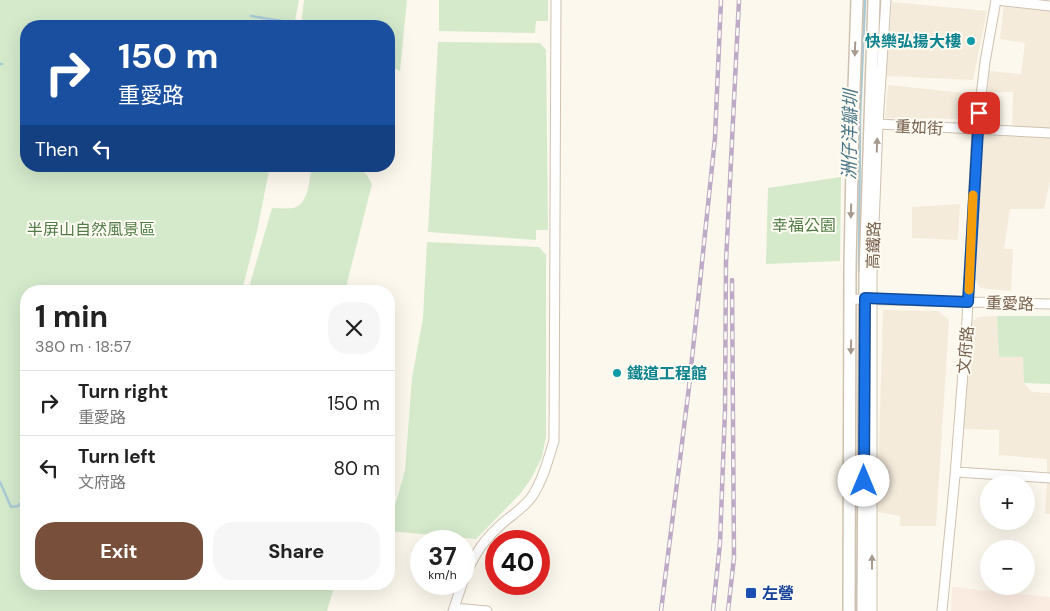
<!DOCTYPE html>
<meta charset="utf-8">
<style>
:root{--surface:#fff;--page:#f6f6f6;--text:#222;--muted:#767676;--line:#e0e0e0;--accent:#774f3b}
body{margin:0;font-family:"DM Sans","Noto Sans TC",sans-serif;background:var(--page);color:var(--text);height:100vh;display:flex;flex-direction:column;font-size:19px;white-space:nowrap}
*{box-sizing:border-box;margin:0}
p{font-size:16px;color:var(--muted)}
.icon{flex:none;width:28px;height:28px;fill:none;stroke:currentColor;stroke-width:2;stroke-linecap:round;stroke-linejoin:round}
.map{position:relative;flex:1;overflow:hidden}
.side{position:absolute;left:20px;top:285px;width:375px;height:305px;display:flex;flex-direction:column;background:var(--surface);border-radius:20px;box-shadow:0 5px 20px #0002}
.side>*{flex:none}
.banner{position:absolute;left:20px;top:20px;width:375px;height:152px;border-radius:20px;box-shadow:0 5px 20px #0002;background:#1a4fa0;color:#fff;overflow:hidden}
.controls{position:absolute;left:980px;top:475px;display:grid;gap:10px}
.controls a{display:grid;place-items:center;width:55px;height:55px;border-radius:50%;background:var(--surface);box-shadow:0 5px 20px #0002;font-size:25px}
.speed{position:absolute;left:410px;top:530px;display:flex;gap:10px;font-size:25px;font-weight:700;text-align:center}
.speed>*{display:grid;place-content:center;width:65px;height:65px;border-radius:50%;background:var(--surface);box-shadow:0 5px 20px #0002;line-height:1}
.speed small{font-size:12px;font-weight:400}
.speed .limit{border:8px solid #d22;background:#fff;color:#111}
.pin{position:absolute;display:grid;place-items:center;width:42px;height:42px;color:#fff;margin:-21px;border-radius:10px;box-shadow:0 2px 8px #0006}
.me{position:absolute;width:55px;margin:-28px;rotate:0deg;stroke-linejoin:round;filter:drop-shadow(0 0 4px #0008)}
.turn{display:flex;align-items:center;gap:18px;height:105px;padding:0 15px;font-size:22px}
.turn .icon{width:65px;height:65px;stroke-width:2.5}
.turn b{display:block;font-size:35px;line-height:42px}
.then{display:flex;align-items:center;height:48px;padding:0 15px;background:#0003;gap:10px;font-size:19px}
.round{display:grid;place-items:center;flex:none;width:52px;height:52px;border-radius:20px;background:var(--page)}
.head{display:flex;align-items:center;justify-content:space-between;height:85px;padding:0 15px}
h1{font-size:30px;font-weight:700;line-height:38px}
.primary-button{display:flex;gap:10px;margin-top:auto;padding:10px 15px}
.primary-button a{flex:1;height:58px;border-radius:20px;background:var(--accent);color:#fff;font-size:20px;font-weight:700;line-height:58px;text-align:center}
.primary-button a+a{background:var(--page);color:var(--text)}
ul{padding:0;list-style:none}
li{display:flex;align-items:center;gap:15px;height:65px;padding:0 15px;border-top:1px solid var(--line)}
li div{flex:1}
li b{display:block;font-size:19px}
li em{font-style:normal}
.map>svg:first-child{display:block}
</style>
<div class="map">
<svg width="1050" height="611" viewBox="0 0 1050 611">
<rect width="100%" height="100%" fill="#fcf8ed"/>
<path fill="#f4ebdb" d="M892 2 987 11 973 80 886 76Z
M1004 3 1050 8V181L1044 209H1010L1004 249H1013L1011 291 980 288 975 279 984 135 1012 136 1013 92H988L989 71 1021 74 1025 43 1000 39Z
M888 85 964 93V116L957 119 885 118Z
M960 204 958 240 912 238V207Z
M883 310 938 311 949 320 936 526H900V516L877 512Z
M997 316 999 357H1023L1024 383 1032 392 1050 393V514H1045L1047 485V459L999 455V430L963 429 972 322 978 317Z"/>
<path fill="#fbece1" d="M952 587 1050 597V611H951Z"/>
<path fill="#d4eacb" d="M0 0H299L294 26H26V166H270L257 231 242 291H26V584H335L327 611H0Z
M304 0H407L400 71 389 66V26H301Z
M439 0H548V21H536L535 33 439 31Z
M438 42 540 43 546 50 548 230H536V240L428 232Z
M312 166H360V169L367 175 372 184 345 291H248L272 208C279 208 286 209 293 208 309 205 309 180 312 166Z
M841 177 840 261 766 264 768 188Z
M427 242 539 247 546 255V436L542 457 531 479 520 494 476 539 389 531V523L397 499 405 470 412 378 423 318Z
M997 316H1050V384L1024 383 1023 357H999Z"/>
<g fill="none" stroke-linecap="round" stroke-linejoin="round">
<path stroke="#a8cad7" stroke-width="2.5" d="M251 16 282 21
M0 64H2
M859 271 860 117 865 0
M0 482 11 507 18 506 26 497
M857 590 858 559"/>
<g stroke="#cfc2b1" stroke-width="11">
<path id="minor" d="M878 124 1050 133
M851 299 1050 304
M956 472 1050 478
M464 580C473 555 485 538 505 521 515 513 526 506 533 495 544 478 548 459 554 441L556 0
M454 608 462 584
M453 611 454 608 487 611
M872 611V276L878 124 886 0
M942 611 955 476 967 320 977 130 985 62 996 0 1050 6"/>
</g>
<g stroke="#cfc2b1" stroke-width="14">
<path id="tertiary" d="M849 611 850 266 853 118 857 0
M863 611 865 276 874 0"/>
</g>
<use href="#minor" stroke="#fff" stroke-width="9"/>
<use href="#tertiary" stroke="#fff" stroke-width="11"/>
<g stroke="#bdaac7" stroke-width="4.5">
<path id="rail" d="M661 611 689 387 715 138 721 0
M713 611 720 543 725 410 726 262 739 0
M728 611 734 558 732 280"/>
</g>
<use href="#rail" stroke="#fefbf3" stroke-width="2.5" stroke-dasharray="8" stroke-linecap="butt"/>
</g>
<defs><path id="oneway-solid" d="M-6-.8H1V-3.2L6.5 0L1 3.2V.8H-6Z" transform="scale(1.25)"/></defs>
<g fill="#a7998d">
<use href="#oneway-solid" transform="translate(855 49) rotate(92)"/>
<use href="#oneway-solid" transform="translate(877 145) rotate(-88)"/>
<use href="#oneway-solid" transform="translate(851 211) rotate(91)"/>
<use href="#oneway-solid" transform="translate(851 347) rotate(91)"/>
<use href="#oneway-solid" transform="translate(872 562) rotate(-90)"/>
</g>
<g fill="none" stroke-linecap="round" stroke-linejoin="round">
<g stroke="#114b97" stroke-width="12">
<path id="route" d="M864 481 865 298 968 302 979 113"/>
</g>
<use href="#route" stroke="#1a73e8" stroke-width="9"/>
<path stroke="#f59e0b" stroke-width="9" d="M969 290 973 195"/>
</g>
<g fill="#0f9aa8" stroke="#fefbf3" stroke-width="2">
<circle cx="971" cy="41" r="5"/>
<circle cx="617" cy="373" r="5"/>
</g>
<rect fill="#1a4fb4" stroke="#fefbf3" stroke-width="2" x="745" y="587" width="12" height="12" rx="2.5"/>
<g text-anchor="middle" stroke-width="4" stroke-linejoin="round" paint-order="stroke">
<g font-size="16" font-weight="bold" fill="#0d838f" stroke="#fefbf3" text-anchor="end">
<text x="961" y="47">快樂弘揚大樓</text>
<text x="627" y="379" text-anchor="start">鐵道工程館</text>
</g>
<g font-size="16" fill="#78624f" stroke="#fefbf3">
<text transform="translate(919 127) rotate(3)" y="6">重如街</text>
<text transform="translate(873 245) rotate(-88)" y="6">高鐵路</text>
<text transform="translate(1010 303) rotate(2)" y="6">重愛路</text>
<text transform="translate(965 350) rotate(-85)" y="6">文府路</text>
</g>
<g font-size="16" fill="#517c47" stroke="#fefbf3">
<text x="804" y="231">幸福公園</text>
<text x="91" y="235">半屏山自然風景區</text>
</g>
<g font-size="16" font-weight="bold" fill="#164399" stroke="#fefbf3" text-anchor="start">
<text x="762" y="599">左營</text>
</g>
<g font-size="18" font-style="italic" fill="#497789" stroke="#fefbf3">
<text transform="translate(850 135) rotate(-89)" y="6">洲仔洋瓣圳</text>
</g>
</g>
</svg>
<div class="controls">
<a>+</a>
<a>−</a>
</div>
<div class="speed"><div>37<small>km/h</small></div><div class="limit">40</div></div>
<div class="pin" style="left:979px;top:113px;background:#d93025"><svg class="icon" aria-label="arrive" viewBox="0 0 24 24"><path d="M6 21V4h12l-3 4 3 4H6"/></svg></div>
<svg class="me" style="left:864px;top:481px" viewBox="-20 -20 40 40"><circle r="19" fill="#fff"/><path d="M0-13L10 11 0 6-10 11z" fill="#1a73e8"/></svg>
<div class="banner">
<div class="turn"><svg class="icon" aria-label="right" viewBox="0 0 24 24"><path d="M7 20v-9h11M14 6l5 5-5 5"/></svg><div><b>150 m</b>重愛路</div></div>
<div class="then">Then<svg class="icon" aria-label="left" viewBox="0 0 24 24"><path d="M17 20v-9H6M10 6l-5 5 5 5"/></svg></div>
</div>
<section class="side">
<div class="head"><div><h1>1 min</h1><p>380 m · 18:57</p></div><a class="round"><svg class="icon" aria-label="close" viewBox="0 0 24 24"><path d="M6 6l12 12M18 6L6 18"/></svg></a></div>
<ul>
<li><svg class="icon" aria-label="right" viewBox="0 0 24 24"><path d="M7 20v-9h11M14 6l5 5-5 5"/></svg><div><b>Turn right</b><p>重愛路</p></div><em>150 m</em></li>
<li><svg class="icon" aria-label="left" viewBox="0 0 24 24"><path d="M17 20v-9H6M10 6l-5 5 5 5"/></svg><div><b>Turn left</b><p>文府路</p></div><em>80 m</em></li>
</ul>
<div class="primary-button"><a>Exit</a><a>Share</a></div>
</section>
</div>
